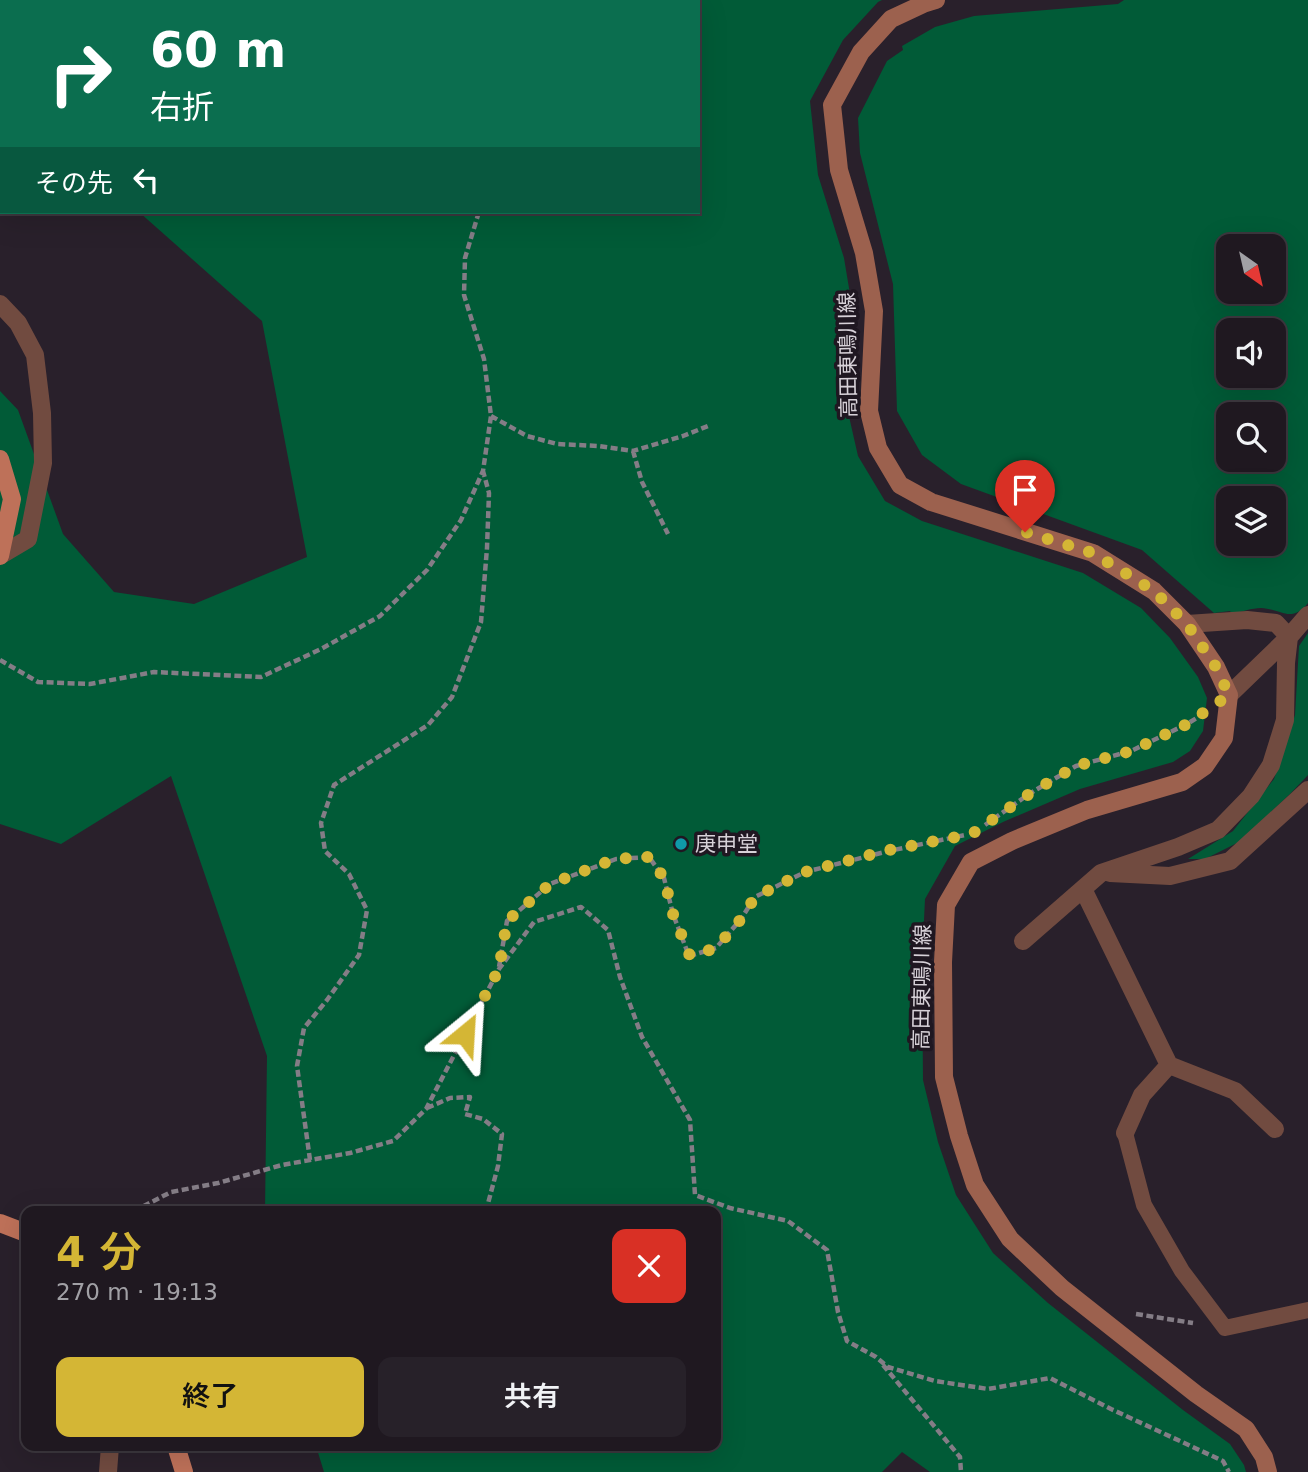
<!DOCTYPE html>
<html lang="ja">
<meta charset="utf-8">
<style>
:root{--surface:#1f1820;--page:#272129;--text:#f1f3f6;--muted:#a1a0a5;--line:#3c373e;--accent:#d4b635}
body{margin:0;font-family:"DejaVu Sans","Noto Sans JP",sans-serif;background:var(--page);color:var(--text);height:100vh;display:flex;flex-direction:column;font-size:26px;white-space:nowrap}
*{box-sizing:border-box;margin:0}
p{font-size:23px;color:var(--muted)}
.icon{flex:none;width:38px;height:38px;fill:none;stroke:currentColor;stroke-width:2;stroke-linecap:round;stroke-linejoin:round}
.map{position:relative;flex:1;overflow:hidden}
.drawer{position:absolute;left:21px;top:1206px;width:700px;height:245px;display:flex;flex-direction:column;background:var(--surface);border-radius:14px;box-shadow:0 7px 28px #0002,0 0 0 2px var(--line)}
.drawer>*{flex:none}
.top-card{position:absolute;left:0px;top:0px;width:700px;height:214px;box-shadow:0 7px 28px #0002,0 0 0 2px var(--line);background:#0b6e4f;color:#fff;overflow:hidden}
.needle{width:46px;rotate:146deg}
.fabs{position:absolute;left:1216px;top:234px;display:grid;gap:14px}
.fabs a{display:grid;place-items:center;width:70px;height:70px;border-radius:14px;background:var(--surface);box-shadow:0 7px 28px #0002,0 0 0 2px var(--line);font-size:35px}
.pin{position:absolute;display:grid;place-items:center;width:60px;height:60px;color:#fff;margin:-72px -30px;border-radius:50% 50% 50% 0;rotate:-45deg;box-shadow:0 0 7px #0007}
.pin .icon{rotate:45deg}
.me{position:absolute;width:77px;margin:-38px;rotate:27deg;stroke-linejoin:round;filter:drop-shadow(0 0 5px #0008)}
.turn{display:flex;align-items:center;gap:24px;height:147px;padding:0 35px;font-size:32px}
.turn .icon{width:91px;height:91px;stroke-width:2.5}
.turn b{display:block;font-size:49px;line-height:60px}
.then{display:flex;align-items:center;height:66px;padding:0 35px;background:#0003;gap:14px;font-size:26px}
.round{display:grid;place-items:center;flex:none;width:74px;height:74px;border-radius:14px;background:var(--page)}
.headline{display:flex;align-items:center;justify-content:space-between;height:119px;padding:0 35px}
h1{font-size:42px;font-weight:600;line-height:52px;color:var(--accent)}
.action{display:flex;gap:14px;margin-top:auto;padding:14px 35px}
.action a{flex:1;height:80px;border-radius:14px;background:var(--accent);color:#111;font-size:28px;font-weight:600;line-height:80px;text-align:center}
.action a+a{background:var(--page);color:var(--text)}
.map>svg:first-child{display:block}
</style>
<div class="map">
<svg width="1308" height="1472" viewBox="0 0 1308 1472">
<rect width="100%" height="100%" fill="#29202b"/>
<path fill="#015b37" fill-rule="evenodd" d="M0 0H882L878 2 843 40 810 101 818 175 844 258 853 312 848 412 858 456 885 501 922 521 1083 573 1141 608 1170 638 1198 677 1207 698 1203 731 1190 751 1173 762 1080 789 1003 822 955 846 925 899 922 962 923 1080 938 1142 956 1195 993 1253 1048 1303 1183 1410 1230 1444 1244 1465 1246 1472H930L902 1452 882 1472H324L316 1446H716V1211H265L267 1056 171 776 61 844 0 824V391L18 410 63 534 114 592 194 604 307 557 262 321 139 212H698V2H2V94L0 96Z
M1124 0H1308V603C1291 624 1282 609 1261 608 1252 608 1241 612 1232 614L1230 611 1214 613 1142 550 961 484 922 455 897 411 893 284 860 153 858 118 887 61 903 50 902 46 935 27 974 16 1118 4ZM1228 247H1274V292H1228ZM1228 331H1274V376H1228ZM1228 415H1274V460H1228ZM1228 499H1274V544H1228Z
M1308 633V775L1290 794 1239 842 1205 859H1188L1233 831 1274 779 1295 715 1299 646Z"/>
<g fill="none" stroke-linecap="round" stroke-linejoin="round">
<path stroke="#847d86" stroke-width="4.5" stroke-dasharray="7 3.5" stroke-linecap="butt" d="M599 2 602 0
M491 416 527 436 557 444 599 446 633 451 683 436 708 426
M633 451 642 482 668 534
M0 660 38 682 90 684 154 672 261 677 321 649 380 616 427 570 461 520 483 471 491 416 484 359 464 295 465 258 478 215 481 212
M985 825 1029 794 1076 766 1131 751 1187 724 1203 714
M499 967 507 921 550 884 616 859 649 857 664 878 673 914 689 956 716 948 741 919 755 897 805 872 889 851 965 835
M427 1108 450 1098 470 1097 465 1114 483 1119 502 1134 498 1166 486 1211
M310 1160 297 1066 304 1028 327 1000 359 955 367 910 349 874 325 851 321 823 334 785 428 725 452 697 481 622 487 548 489 493 483 471
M134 1211 171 1192 218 1183 282 1165 350 1153 393 1141 426 1109 499 969 534 922 581 907 608 930 620 977 642 1037 690 1120 695 1195 730 1208 788 1221 827 1250 838 1312 847 1341 876 1357 888 1367 935 1381 988 1389 1050 1378 1111 1409 1223 1461 1229 1472
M1136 1314 1193 1323
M883 1365 960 1457 961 1472"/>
<path stroke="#714b40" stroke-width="16" d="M1125 1133 1144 1205 1182 1271 1225 1328 1308 1310"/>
<path stroke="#714b40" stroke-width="18" d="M0 304 18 323 35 355 42 413 43 463 28 539 1 555
M1229 695 1289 637 1308 615
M1110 873 1170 876 1230 861 1308 790
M1083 889 1169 1065 1142 1095 1125 1133
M1023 941 1101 873 1178 847 1218 830 1251 796 1271 765 1285 720 1286 663 1289 637 1276 623 1247 620 1187 624
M1169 1065 1235 1091 1275 1129
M108 1472 110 1446"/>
<path stroke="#9c614e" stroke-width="18" d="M936 0 923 4 891 19 861 52 832 105 839 170 864 253 874 311 869 411 878 448 900 485 931 502 1093 553 1154 591 1187 624 1216 667 1229 695 1224 738 1205 766 1182 782 1087 810 1012 841 971 862 946 905 943 962 944 1077 959 1136 975 1185 1010 1239 1062 1288 1196 1394 1246 1429 1264 1457 1268 1472"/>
<path stroke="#be7159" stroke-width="18" d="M0 459 12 499 0 556
M0 1223 26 1233
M176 1446 184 1472"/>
</g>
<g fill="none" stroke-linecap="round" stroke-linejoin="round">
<path stroke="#d4b635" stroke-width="12" stroke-dasharray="0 21.6" d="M465 1034 499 969 507 921 550 884 615 859 649 857 664 878 673 914 690 956 716 948 741 919 755 897 805 872 889 850 972 834 1029 794 1076 766 1131 751 1187 724 1229 695 1216 667 1187 624 1154 591 1093 553 1025 532"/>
</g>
<circle fill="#0f9aa8" stroke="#1f1721" stroke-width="2.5" cx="681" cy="844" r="7"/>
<g text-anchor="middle" stroke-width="7" stroke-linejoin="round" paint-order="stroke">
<g font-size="21" fill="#d7d1d8" stroke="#1f1721">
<text transform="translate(848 355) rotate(-91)" y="7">高田東鳴川線</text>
<text transform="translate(922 987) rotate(-89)" y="7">高田東鳴川線</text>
</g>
<g font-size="21" fill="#d7d1d8" stroke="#1f1721" text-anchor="start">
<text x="695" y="851">庚申堂</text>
</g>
</g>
</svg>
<div class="fabs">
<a><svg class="needle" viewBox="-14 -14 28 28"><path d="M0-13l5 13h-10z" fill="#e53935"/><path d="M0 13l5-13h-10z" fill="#a1a0a5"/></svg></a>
<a><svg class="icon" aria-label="sound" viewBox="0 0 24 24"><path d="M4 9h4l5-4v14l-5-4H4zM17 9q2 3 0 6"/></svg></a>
<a><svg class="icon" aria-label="search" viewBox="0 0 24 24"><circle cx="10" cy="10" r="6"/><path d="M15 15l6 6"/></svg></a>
<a><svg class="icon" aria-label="layers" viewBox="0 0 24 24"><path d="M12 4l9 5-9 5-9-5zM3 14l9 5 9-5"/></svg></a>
</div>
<div class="pin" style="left:1025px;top:532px;background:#d93025"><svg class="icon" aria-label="arrive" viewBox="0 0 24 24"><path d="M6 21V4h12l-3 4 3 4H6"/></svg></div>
<svg class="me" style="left:465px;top:1034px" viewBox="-20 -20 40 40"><path d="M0-17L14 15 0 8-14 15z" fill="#d4b635" stroke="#fff" stroke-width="4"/></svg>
<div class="top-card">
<div class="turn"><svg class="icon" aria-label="right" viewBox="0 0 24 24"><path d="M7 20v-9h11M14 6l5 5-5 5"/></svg><div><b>60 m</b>右折</div></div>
<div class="then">その先<svg class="icon" aria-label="left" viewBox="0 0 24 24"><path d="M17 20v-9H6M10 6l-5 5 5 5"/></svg></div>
</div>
<section class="drawer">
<div class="headline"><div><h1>4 分</h1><p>270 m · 19:13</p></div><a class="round" style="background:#d93025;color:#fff"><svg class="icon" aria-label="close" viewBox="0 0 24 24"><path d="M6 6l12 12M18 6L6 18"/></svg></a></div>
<div class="action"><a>終了</a><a>共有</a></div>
</section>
</div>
